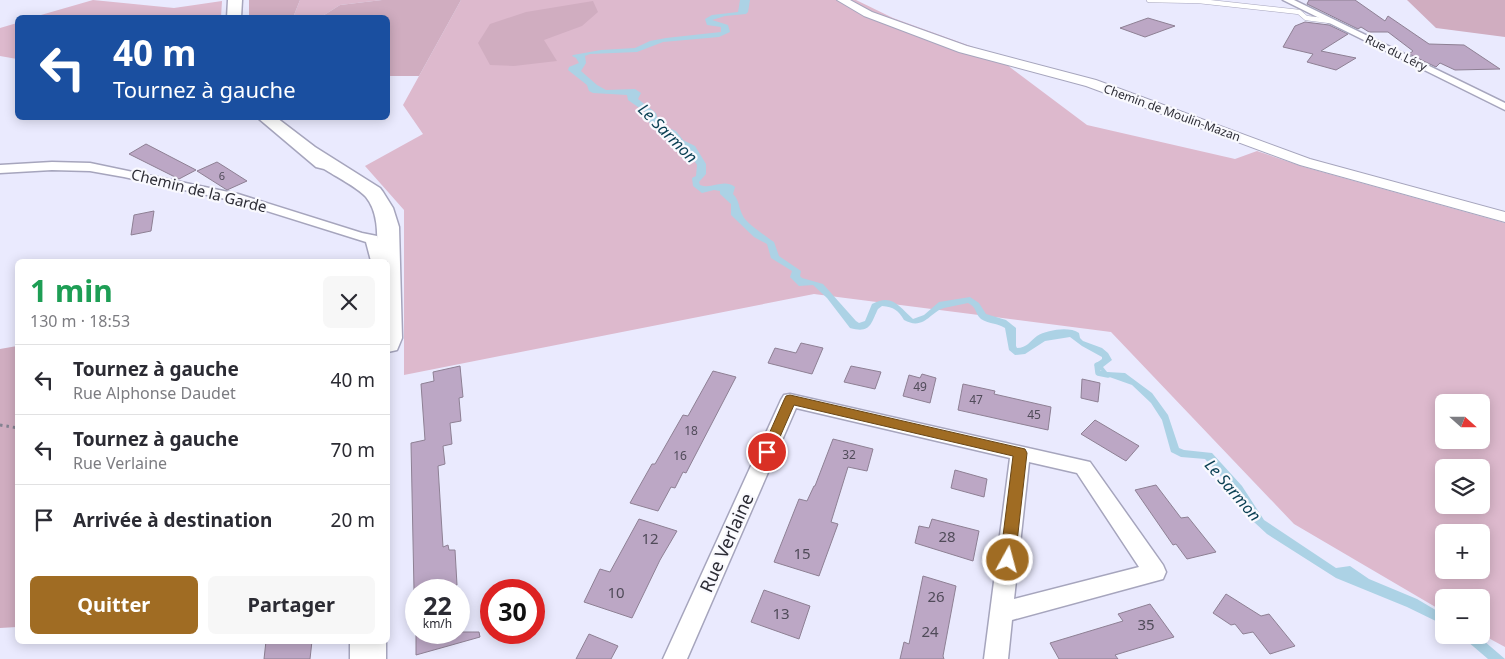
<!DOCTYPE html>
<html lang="fr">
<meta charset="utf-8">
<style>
:root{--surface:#fff;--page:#f7f7f7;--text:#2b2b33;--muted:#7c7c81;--line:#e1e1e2;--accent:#a06c23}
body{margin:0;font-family:"Noto Sans",sans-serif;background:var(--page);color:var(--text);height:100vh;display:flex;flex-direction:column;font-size:19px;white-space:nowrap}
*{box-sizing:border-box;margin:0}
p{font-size:16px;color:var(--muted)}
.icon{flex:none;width:28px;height:28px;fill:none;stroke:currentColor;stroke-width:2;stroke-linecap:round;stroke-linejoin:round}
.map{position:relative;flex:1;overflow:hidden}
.sheet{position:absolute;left:15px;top:259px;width:375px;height:385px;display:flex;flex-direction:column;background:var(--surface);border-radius:8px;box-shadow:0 2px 12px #0003}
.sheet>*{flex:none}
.hud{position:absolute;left:15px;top:15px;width:375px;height:105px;border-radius:8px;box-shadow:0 2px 12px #0003;background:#1a4fa0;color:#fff;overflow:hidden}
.needle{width:32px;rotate:111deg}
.tools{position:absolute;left:1435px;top:394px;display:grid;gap:10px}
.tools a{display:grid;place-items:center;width:55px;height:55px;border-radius:8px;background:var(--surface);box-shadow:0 2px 12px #0003;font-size:25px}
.speed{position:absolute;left:405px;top:579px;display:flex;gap:10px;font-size:25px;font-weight:700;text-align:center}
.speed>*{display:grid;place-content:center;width:65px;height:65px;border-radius:50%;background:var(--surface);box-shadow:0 2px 12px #0003;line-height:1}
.speed small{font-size:12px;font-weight:400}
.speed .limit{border:8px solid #d22;background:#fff;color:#111}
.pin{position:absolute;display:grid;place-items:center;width:42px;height:42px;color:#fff;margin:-21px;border:2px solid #fff;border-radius:50%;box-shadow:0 1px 5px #0007}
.me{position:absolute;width:55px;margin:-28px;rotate:7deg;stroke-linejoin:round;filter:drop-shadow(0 0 4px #0008)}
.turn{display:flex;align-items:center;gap:18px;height:105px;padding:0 15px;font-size:22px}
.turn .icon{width:65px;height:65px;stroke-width:2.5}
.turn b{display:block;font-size:35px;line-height:42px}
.round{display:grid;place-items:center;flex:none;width:52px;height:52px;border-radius:8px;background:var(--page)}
.summary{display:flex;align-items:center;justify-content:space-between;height:85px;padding:0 15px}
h1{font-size:30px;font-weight:700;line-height:38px;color:#1e9e55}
.primary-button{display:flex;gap:10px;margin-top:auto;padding:10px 15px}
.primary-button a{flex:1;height:58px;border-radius:8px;background:var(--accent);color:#fff;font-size:20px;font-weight:700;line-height:58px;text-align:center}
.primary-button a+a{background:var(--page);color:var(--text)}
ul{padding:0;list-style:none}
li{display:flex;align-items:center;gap:15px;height:70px;padding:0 15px;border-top:1px solid var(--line)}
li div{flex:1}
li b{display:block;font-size:19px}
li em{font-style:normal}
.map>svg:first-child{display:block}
</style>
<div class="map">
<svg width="1505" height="659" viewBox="0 0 1505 659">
<rect width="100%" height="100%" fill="#eaeafe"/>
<path fill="#ddb9cd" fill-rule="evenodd" d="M93 0 174 8 222 1 221 17H34Z
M300 0H382L340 5 321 17 282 18 294 15Z
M461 0H856L893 18 998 56 1011 68 1087 125 1235 159 1257 151 1304 167 1505 223V647L1481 634V598H1444V612L1294 524 1111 332 814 294 404 375V210L365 166 423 134 403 105ZM1444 402H1481V440H1444ZM1444 468H1481V505H1444ZM1444 532H1481V570H1444Z
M17 23V59L0 56V28Z"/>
<path fill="#d0adc0" d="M249 0H300L294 15 282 17 249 18Z
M382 0H461L419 76H388V18L321 17 340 5Z
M1407 0H1505V37L1436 28Z
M593 1 598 12 582 26 544 40 557 61 514 66 490 65 478 43 490 24 526 12Z
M17 346V627L0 628V349Z"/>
<path fill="#acd2e5" d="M740 0H750L748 12 746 14 725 16 712 20 728 25 730 32 719 37 663 42 637 52 590 54 585 56 586 63 581 71 597 85 606 90 635 89 641 93 638 99 656 113 659 124 676 131 683 140 695 146 706 164V174L699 182 700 185C712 190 723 178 735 187L733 194C740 201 738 207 743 216 746 223 767 237 774 242L779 256 801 271 800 276 802 278 823 284 856 321 859 323 865 321 872 304C893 293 899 307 913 319L924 315 939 302 970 297 979 303 986 314 1006 320 1016 328V346L1017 348C1027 348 1030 341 1037 336 1047 330 1069 326 1079 333L1080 338 1083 341 1102 348 1108 353 1112 360 1103 367 1107 372 1125 373 1152 393 1168 415 1179 448 1184 450 1212 453 1242 486 1264 520 1336 568 1350 566 1369 579 1417 599 1444 615V625L1407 607 1336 578 1267 534 1254 522 1234 491 1205 459 1181 457 1171 452 1162 420 1151 403 1132 385 1101 374 1103 372 1094 365 1102 359V357L1082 346 1070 337 1045 341 1025 354 1015 355 1009 350 1005 328C998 323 988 324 981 319 975 314 977 307 968 303 960 305 952 306 944 308 930 312 924 331 904 320 898 310 894 307 882 306L878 309C871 323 871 334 850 328L827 298 813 285 799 286 790 277 792 271 771 258 767 244 754 237 731 215V204L720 194V191L714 190 702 193 693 186 692 178 696 176 697 165 693 159 650 124 645 112 628 100 627 95 593 93 589 91 587 85 568 70 569 67 579 63 576 58 572 56 573 55 601 50 635 48 650 41 666 38 721 32V27L707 25 705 19 712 15 738 12Z
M1460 635H1477L1505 659H1488Z"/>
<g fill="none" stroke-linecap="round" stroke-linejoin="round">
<path stroke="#acd2e5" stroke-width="5.5" d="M1100 364 1097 365 1098 373 1108 375"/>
</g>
<path fill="#bca7c5" stroke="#8e8094" d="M1309 0H1355L1385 21 1388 16 1429 44 1464 45 1500 69 1455 70 1440 63 1436 67 1409 54 1413 51 1388 32H1369L1361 27 1358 29 1307 4Z
M1148 18 1175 26 1145 37 1120 28Z
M1305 22 1329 25 1348 34 1321 51 1356 58 1336 70 1307 62 1313 54 1283 47 1295 26Z
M146 144 196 170 179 179 129 154Z
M217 162 225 167 247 181 227 190 197 171Z
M154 211 151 231 131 235 134 215Z
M801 343 823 348 812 374 768 363 775 348 796 353Z
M460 366 463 397 459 398 461 421 450 423 452 444 443 446 445 464 438 466 443 547 448 545 449 550H455L457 585 440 590H414L411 443 425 440 421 384 434 381 433 372Z
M851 366 881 372 875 389 844 382Z
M713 371 736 377 686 473 683 472 675 488 671 487 658 511 630 503 652 464H655L683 415 688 416Z
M922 374 936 378 930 403 903 396 909 375 920 378Z
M1082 379 1100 383 1098 402 1081 398Z
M963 384 995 391 994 394 1051 407 1048 430 958 410Z
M1095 420 1139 446 1126 461 1081 434Z
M833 439 873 449 867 471 848 467 831 522 838 524 819 576 774 562 799 499 807 501 814 486H815Z
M955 470 987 479 984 497 951 488Z
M1156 485 1181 518 1188 517 1216 552 1187 559 1176 544 1173 545 1135 490Z
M639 519 677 531 660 560 632 618 584 602 600 569 610 572Z
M932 519 979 531 973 561 915 543 919 526 929 528Z
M923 576 956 586 943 656 944 659H900L904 642 909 644Z
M764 590 810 606 799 639 751 622Z
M1226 594 1261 616 1269 614 1295 646 1270 654 1253 632 1243 634 1235 624 1231 625 1213 613Z
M1150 604 1174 637 1115 655 1118 659H1059L1050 643 1123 621 1118 614Z
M416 632H479L480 637 416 655Z
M589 634 618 646 611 659H576Z
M266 641H312L310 659H264Z"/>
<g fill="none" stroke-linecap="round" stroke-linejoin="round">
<g stroke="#a6a5bd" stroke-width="5.5">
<path id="service" d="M1149 0 1199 1 1299 12 1306 18 1330 21"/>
</g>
<g stroke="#a6a5bd" stroke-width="3">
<path id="minor" d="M1283 0H1294L1505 103V110Z
M52 162 90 163 238 194 362 233 377 236 385 261H371L366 242 235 201 124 177 90 171 52 170 0 173V165Z
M790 394 1090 462 1163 565 1166 572 1163 579 1012 620 1008 659H984L1010 458 796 408 687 659H663L781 400 784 395ZM1029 462 1077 473 1139 567 1014 599Z"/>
</g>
<g stroke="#a6a5bd" stroke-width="2">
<path id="tertiary" d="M837 0H850L872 12 967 46 1096 80 1310 159 1505 212V222L1300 165 1086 86 959 52 864 16Z"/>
</g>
<g stroke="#a6a5bd" stroke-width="3">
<path id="primary" d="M228 0H242L241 18H227Z
M258 118H277L315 147 380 188 383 192 393 208 399 227 402 338 397 350 388 352V261H377C377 240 380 214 366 197 357 187 335 176 324 169L316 167Z
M350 641H386V659H350Z"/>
</g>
<path stroke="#838391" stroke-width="3" stroke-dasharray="2.5 4" stroke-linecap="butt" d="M0 425 18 428"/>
<use href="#service" stroke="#fff" stroke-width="4.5"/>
<use href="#minor" fill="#fff" fill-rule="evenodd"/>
<use href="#tertiary" fill="#fff" fill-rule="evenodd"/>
<use href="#primary" fill="#fff" fill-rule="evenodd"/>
</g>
<path fill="#a06c23" stroke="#684617" d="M790 395 1025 449 1027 453 1015 560 1013 564 1008 566 1002 564 1000 560 1013 456 794 405 772 455H763L761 452 784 400 786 396Z"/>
<g text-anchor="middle" stroke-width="4.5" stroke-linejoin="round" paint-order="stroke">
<g font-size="11" fill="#504b59">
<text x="222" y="180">6</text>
</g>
<g font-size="12" fill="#2c2c35" stroke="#f9f9fe">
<text transform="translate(1396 53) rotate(26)" y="4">Rue du Léry</text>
<text transform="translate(1172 113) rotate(20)" y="4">Chemin de Moulin-Mazan</text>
</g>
<g font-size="12" fill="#504b59">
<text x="920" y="391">49</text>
<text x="976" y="404">47</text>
<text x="1034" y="419">45</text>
<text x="691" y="435">18</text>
<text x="849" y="459">32</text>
<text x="680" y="460">16</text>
</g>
<g font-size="15" fill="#2c2c35" stroke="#f9f9fe">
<text transform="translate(199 191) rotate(14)" y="5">Chemin de la Garde</text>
</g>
<g font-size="15" fill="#504b59">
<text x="947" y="542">28</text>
<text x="650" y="544">12</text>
<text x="802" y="559">15</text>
<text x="616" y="598">10</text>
<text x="936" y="602">26</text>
<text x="781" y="619">13</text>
<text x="1146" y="630">35</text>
<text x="930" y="637">24</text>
</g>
<g font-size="16" font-style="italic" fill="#083e52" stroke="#f9f9fe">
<text transform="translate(668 133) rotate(45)" y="6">Le Sarmon</text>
<text transform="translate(1233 490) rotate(49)" y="6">Le Sarmon</text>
</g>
<g font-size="18" fill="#2c2c35" stroke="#f9f9fe">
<text transform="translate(727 543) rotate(-66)" y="6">Rue Verlaine</text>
</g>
</g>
</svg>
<div class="tools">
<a><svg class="needle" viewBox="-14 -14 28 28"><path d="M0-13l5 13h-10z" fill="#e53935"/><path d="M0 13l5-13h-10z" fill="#7c7c81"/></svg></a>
<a><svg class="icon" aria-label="layers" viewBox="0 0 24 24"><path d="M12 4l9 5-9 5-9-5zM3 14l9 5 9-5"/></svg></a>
<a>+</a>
<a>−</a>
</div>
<div class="speed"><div>22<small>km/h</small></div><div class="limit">30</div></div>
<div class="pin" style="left:767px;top:452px;background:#d93025"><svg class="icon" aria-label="arrive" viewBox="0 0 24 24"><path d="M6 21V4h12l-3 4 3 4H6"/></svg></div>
<svg class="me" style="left:1008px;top:560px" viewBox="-20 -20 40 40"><circle r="17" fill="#a06c23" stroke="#fff" stroke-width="3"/><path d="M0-11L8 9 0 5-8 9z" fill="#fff"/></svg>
<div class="hud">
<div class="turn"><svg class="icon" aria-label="left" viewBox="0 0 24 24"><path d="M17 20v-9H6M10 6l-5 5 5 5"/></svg><div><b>40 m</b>Tournez à gauche</div></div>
</div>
<section class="sheet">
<div class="summary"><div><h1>1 min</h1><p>130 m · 18:53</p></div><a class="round"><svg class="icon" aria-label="close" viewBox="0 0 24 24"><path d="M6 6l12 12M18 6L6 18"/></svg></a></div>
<ul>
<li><svg class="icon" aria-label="left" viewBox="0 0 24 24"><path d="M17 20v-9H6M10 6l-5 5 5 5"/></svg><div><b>Tournez à gauche</b><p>Rue Alphonse Daudet</p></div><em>40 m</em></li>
<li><svg class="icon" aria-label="left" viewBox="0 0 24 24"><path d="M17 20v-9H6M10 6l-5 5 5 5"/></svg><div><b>Tournez à gauche</b><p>Rue Verlaine</p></div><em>70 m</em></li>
<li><svg class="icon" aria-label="arrive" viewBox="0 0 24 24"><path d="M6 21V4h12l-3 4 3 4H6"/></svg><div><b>Arrivée à destination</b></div><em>20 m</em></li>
</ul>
<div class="primary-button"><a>Quitter</a><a>Partager</a></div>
</section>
</div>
